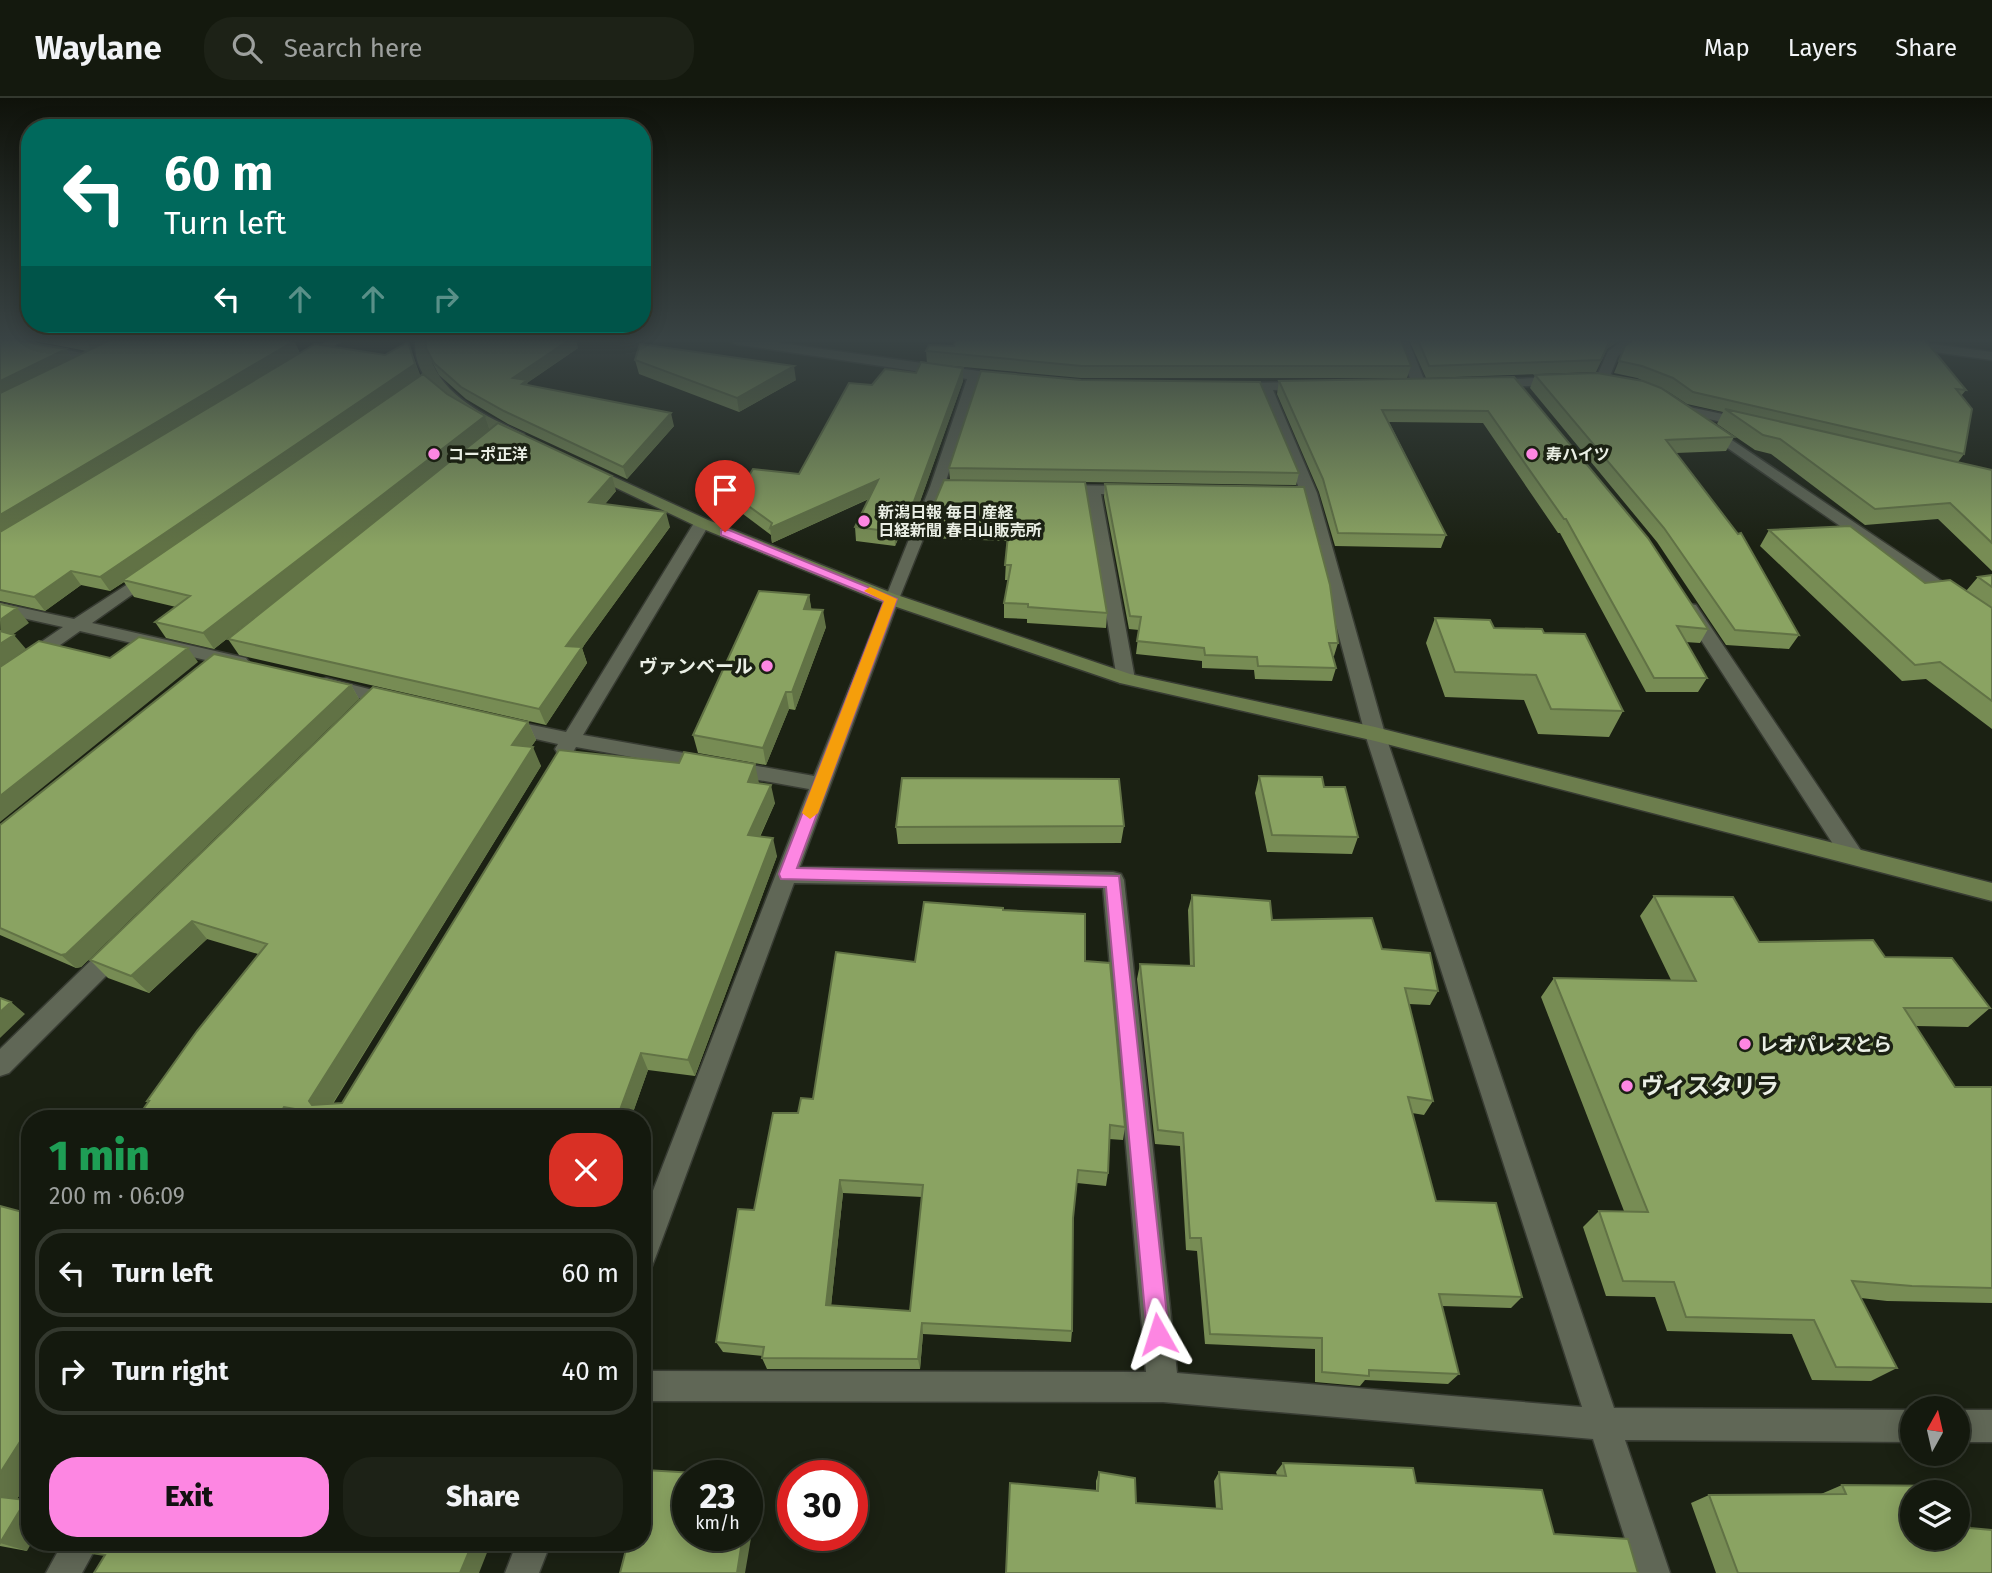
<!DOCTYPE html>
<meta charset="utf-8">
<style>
:root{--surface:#14190e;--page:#1d2217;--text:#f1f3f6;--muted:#9da09e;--line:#33382e;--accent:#fd86e2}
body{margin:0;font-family:"Fira Sans","Noto Sans JP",sans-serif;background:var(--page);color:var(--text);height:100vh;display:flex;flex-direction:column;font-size:26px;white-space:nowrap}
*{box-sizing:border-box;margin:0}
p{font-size:23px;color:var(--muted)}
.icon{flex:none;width:38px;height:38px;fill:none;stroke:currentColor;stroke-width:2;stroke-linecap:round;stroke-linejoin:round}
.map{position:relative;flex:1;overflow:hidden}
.drawer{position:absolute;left:21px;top:1012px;width:630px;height:441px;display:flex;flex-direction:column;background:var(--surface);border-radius:28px;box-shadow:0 4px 18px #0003,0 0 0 2px var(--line)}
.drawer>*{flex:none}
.hud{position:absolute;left:21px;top:21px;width:630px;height:214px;border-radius:28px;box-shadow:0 4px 18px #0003,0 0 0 2px var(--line);background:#00695c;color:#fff;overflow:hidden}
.needle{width:46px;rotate:8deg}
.fabs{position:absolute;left:1900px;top:1298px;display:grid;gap:14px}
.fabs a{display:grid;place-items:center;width:70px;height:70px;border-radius:50%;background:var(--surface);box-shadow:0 4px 18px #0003,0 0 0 2px var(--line);font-size:35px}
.speed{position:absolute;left:672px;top:1362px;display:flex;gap:14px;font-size:35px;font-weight:700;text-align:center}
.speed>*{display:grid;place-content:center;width:91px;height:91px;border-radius:50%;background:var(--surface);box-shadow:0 4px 18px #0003,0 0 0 2px var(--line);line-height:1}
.speed small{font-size:18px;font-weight:400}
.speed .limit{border:10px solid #d22;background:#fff;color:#111}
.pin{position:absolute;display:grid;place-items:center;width:60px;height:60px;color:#fff;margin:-72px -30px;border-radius:50% 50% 50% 0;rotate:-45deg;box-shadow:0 0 7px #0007}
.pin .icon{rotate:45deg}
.me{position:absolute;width:77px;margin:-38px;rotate:354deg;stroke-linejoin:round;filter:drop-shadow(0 0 5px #0008)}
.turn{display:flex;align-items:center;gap:24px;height:147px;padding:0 28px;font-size:32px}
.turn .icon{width:91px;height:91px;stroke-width:2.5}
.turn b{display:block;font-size:49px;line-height:60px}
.lanes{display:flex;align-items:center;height:66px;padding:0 28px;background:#0003;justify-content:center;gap:35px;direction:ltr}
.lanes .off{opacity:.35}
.round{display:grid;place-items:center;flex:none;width:74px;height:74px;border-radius:28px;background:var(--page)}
.headline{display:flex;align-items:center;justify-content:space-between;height:119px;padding:0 28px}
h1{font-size:42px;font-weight:800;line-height:52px;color:#1e9e55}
.button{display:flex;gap:14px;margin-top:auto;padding:14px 28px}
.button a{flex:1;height:80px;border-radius:28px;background:var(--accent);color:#111;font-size:28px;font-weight:800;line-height:80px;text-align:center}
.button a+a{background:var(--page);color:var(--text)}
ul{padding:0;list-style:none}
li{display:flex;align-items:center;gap:21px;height:88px;margin:0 14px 10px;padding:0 14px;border:4px solid var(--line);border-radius:28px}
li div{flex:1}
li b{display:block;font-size:26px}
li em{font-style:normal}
header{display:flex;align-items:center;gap:42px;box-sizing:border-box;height:98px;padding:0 35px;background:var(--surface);border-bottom:2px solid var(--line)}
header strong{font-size:33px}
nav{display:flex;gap:38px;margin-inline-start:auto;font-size:24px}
.search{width:490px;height:63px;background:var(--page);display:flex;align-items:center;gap:18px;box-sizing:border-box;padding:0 24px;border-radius:28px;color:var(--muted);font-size:26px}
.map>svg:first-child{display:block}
</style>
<header>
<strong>Waylane</strong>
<div class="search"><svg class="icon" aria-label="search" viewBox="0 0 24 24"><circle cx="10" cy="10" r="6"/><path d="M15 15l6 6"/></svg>Search here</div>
<nav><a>Map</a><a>Layers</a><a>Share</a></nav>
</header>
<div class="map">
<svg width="1992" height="1475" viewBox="0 0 1992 1475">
<rect width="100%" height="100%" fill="#1b2113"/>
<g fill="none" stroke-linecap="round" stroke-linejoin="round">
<g stroke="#383c33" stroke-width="3">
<path id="lane" d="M1624 242H1638L1618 258 1608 283H1598L1596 280 1608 253Z
M1870 242H1902L1992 254V262L1876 246Z
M1680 307 1746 321 1753 325 1746 329 1675 314V308Z"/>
</g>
<g stroke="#383c33" stroke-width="3">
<path id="street" d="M0 242H14L93 257 99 261 93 265 0 247Z
M729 242H759L1007 277 1014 281 1007 285 979 282 944 389 899 501 800 769 1113 774 1121 776 1124 782 1177 1275 1582 1309 1365 636 1301 395 1260 293H1235L1228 289 1235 285 1307 284 1312 285V291L1273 292 1317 395 1385 636 1614 1310 1913 1312V1344L1625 1342 1670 1475H1636L1593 1341 1163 1304 642 1303V1273L1146 1274 1103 790 794 785 656 1158 652 1168 642 1172V1121L809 691 576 649 572 656H558L555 651 558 646 496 632 493 627 496 622 503 621 566 634 694 425 702 420 710 425 583 637 814 678 930 389 967 281 735 246Z
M1396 242H1408L1426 286 1424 289 1419 290 1412 286Z
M1559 279 1566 283 1564 286 1490 290 1483 286 1490 282Z
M1708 326 1992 517V530L1986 529 1703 333V327Z
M1058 387 1131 388 1138 392 1131 396H1101L1135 581 1132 585H1120L1117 581 1086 396 1053 394 1051 391Z
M151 471 159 476 157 479 92 525 246 560 249 564 246 568 240 570 80 533 6 585 0 587V572L63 529 0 515V505L74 521Z
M1690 506 1696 507 1860 751 1863 757 1860 763 1852 765 1844 763 1681 511Z
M326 580 400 599 402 603 400 607 393 609 320 590 317 586 320 582Z
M119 841 127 843 130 850 127 857 9 975 0 978V951L111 843Z
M1958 1312H1992V1344H1958Z
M63 1444H99L82 1475H46Z
M517 1444H551L539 1475H505Z"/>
</g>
<g stroke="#383c33" stroke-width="3">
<path id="secondary" d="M329 242H343L308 266H298V260Z
M415 242H427C431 294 482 316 524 336V342C500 347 433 295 422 274 416 263 415 254 415 242Z
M590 368 708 422 897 497 1130 576 1375 629 1992 785V803L1375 643 1120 585 885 505 696 428 585 375 583 372Z"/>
</g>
<use href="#lane" fill="#606756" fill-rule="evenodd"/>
<use href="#street" fill="#606756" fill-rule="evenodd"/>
<use href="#secondary" fill="#6c7d4d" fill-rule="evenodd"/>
</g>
<path fill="#778c54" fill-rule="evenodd" d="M0 242 66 251 72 260 87 253 28 242H286L294 243 300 255 385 257 408 244 420 278 447 296 485 318 490 332 616 393 605 406 670 429 582 550 587 565 546 627 239 557 228 541 344 448 214 551 166 540 155 524 176 509 134 499 124 484 110 493 81 487 45 513 0 503Z
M1409 242H1620L1607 251 1596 274 1426 280Z
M1625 248 1966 292 1961 298 1964 356 1958 364 1992 372V473L1938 421 1865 427 1771 356 1755 352 1717 326 1723 314 1687 306 1667 293 1637 280 1614 275Z
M426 250H578L527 285 528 287 674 328 627 381 508 326 466 301 439 277 431 262Z
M926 253 1411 268 1407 280H1081L942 267 963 283 907 440 899 439 895 448 856 443 855 429 869 401 772 445 771 437 739 413 736 399 799 376 872 287 916 275 927 265Z
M635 262 796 282 739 314 639 276Z
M1535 277 1734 339 1726 353 1676 355 1799 537 1789 551 1726 547 1657 444 1530 290Z
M1514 279 1708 531 1700 545 1685 544 1707 580 1698 594H1646L1560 435H1558L1483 325 1389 324 1446 437 1441 450 1335 448 1319 394 1277 296 1279 283Z
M949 370 1299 375 1296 387 1085 384 1107 515 1106 530 1027 525V521L1004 520V505L1009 482H1005L1007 443 927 440 926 425 950 382Z
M1105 386 1338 545 1334 558H1333L1336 570 1332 583 1255 581 1254 572 1202 570V563L1136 556 1139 532 1129 531 1104 399Z
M1769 432 1925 485 1966 493 1978 479 1992 477V631L1926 581 1902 583 1760 448Z
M809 497 811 511 826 529 795 612 789 611 766 667 698 655 693 637Z
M1435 520 1494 530 1544 535 1623 613 1609 639 1538 636 1524 602 1445 599 1426 545Z
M351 587 359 601 81 869 76 870 0 837V727Z
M528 624 536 642 531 649 541 668 333 1006 342 1005 759 685 775 705 760 739 777 758 695 978 648 972 631 1020H137L148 1005 147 1003 258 856 207 841 149 895 108 880 90 862Z
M1259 678 1324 689 1358 739 1352 756 1267 754 1255 695Z
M1124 728 1121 745 898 746 896 729Z
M1192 797 1272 822 1382 851 1438 893 1430 907 1409 906 1433 1003 1424 1017 1412 1015 1436 1103 1522 1199 1511 1210 1442 1208 1459 1276 1448 1286 1365 1282 1360 1288 1315 1284V1251L1205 1246 1197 1153 1186 1152 1180 1048 1155 1046 1137 881 1140 866 1190 868 1188 812Z
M1654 798 1759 844 1885 859 1990 910 1968 929 1916 928 1955 989H1992V1205L1887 1203 1861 1200 1897 1270 1871 1283 1812 1282 1792 1236 1667 1233 1655 1199 1606 1198 1583 1129 1599 1113H1624L1541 899 1554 880 1671 882 1640 818Z
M1003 812 1085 863 1125 1029 1123 1042 1109 1041 1108 1075 1106 1088 1077 1085 1073 1120 1072 1233 1071 1244 923 1236 920 1271H767L762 1260 763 1258 723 1254 716 1244 754 1112 798 1015 813 1001 915 864ZM843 1095 922 1099 910 1213 831 1208Z
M0 1108 30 1116V1381L17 1401 27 1453 0 1448Z
M1283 1365 1413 1370 1006 1475 1096 1393V1383L1099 1374 1136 1405 1216 1411 1214 1383 1219 1374 1277 1377 1276 1374Z
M1842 1387 1992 1475H1716L1691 1405 1709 1397 1821 1396Z"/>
<path fill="#617245" d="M85 242H118L93 254Z
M569 242H576L578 250 527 285 531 295 513 280Z
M1610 242H1620L1607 251 1596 274Z
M294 243 300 256 0 437V417Z
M408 244 421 279 123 482 124 484 110 493 100 479Z
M66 251 74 264 0 300V283Z
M794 268 796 282 739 314 737 300Z
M963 270V283L907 440 906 425Z
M671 315 674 328 627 381 623 369Z
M485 318 490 333 214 551 203 535Z
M612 378 616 393 594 419 589 404Z
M878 382 879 396 772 445 770 430Z
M666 414 670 429 582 550 587 565 546 627 539 611 566 548Z
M898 425 899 439 895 448 894 434Z
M71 473 81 487 45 513 34 499Z
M809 497 812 514 804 511Z
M17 510 29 525 1 545 0 522Z
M823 512 826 529 795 612 792 594Z
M14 537 26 551 0 569V546Z
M188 550 198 564 0 724V698Z
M351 587 359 601 81 869 76 870 61 857Z
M786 594 789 611 766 667 763 650Z
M528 624 536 642 520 665 512 647Z
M533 649 541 668 326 1016H322L309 1003Z
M755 666 759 685 752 702 748 684Z
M771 687 775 705 752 755 748 737Z
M773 740 777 758 695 978 688 962Z
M192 823 207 841 149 895 131 878Z
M11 904 25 916 0 940V914Z
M641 955 648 972 631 1020H617Z
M284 1009 296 1020H279L278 1019Z
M840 1082 843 1095 830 1218 826 1207Z
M922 1225 923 1236 920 1271 918 1261Z
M30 1328V1381L15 1404 0 1399V1375Z
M753 1379 760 1388 745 1475H737L743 1437H747V1414Z
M26 1402 30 1404V1444H32L27 1453 0 1445Z
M473 1444H483L490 1447 479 1475H460Z"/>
<path fill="#8aa362" stroke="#617245" stroke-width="2" fill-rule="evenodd" d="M0 242H16L66 251 0 283Z
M110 242H286L294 243 0 417V295Z
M426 242H569L513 280 527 282 522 286 671 315 623 369 504 313 461 289 434 265 426 250Z
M956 242H1401L1411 268H1082L926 253 929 247 954 248Z
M1418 242H1610L1601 262 1429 268Z
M1633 242H1925L1966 292 1956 291 1972 311 1964 356 1693 294 1673 280 1642 268 1619 263 1625 248Z
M408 244 415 266 100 479 71 473 34 499 0 492V434L315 246 385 257Z
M640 246 794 268 737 300 635 262Z
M921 264 963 270 906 425H898L894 434 855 429 878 382 770 430 772 425 736 399 753 371 799 376 849 285 872 287 885 271 916 275Z
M981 273 1081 282 1260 284 1299 375 949 370Z
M1597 275 1643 283 1661 290 1734 339 1666 342 1738 436 1741 435 1799 537 1735 532 1664 430 1535 277Z
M423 276 447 296 485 318 203 535 155 524 190 498 123 482Z
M1514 279 1648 440 1708 531 1677 528 1707 580H1654L1566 421H1564L1488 313 1382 312 1446 437 1338 435 1323 381 1279 283Z
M1725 311 1992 372V445L1950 405 1875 411 1780 341 1763 337Z
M498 325 612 378 589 404 666 414 566 548 582 549 539 611 228 541Z
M944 382 1085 384 1107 515 1028 509V506L1004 505 1011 467H1005L1009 428 926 425Z
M1105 386 1304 389 1330 487 1338 545H1329L1336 570 1258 568 1257 559 1205 557 1204 550 1137 543 1141 519 1130 518Z
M1850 428 1925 485 1950 482 1992 510V603L1940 564 1915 567 1769 432Z
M1992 477V489L1978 479Z
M759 493 809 497 804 511 823 512 792 594H786L763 650 693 637Z
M0 506 17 510 0 522Z
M1435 520 1490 522 1494 530 1542 531 1544 535 1585 536 1623 613 1551 611 1536 577 1455 574Z
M0 533 14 537 0 546Z
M139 539 188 550 0 698V569L39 543 110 560Z
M214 556 351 587 66 856 61 857 0 830V727Z
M373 589 528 624 512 647 533 649 309 1003 312 1007 342 1005 559 652 679 665 684 654 755 666 748 684 771 687 748 737 773 740 688 962 641 955 617 1020H347L284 1009 278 1019 257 1016 254 1020H137L149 1003H147L197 933 267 846 192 823 131 878 90 862Z
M1259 678 1322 679 1324 689H1345L1358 739 1272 737Z
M902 680 1119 681 1124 728 896 729Z
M1192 797 1270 803 1272 822 1372 820 1382 851 1430 855 1438 893 1405 890 1433 1003 1408 999 1436 1103 1496 1105 1522 1199 1439 1196 1459 1276 1369 1272V1278L1322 1274V1240L1210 1236 1201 1140H1190L1183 1035 1158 1032 1140 866 1194 868Z
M1654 798 1733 799 1759 844 1873 842 1885 859 1952 860 1990 910H1904L1955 989H1992V1190L1912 1188 1852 1183 1897 1270 1836 1269 1814 1222 1686 1219 1674 1184 1623 1183 1599 1113 1648 1114 1554 880 1696 883Z
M924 804 1003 810V812L1085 816V863L1110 865 1125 1029 1110 1027 1108 1075 1078 1072 1073 1120 1072 1233 922 1225 918 1261 762 1260 764 1249 716 1244 738 1111 754 1112 773 1015H798L801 1000 813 1001 836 854 915 864ZM840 1082 923 1087 910 1213 826 1207Z
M0 900 11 904 0 914Z
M0 1108 30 1116V1328L0 1375Z
M1283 1365 1413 1370 1416 1385 1542 1392 1554 1436 1628 1441 1638 1475H1006L1010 1385 1098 1393 1099 1374 1135 1380 1136 1405 1222 1411 1219 1374 1286 1378Z
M645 1372 729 1377H688V1437H743L737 1475H620L628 1444H642V1384Z
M747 1378 753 1379 747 1414Z
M1842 1387 1948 1388 1952 1395H1913V1440H1958V1408L1970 1430 1992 1432V1475H1738L1709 1397 1846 1396Z
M0 1399 26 1402 0 1445Z
M97 1444H473L460 1475H94L105 1457 91 1455Z"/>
<linearGradient id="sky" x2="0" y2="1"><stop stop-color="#0f120a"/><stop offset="0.54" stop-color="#394344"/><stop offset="1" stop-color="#394344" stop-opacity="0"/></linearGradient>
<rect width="1992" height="448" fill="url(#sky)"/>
<path fill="#fd86e2" stroke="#a45793" stroke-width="2" d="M721 432H729L897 501 797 770 1119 778 1169 1236 1166 1244 1158 1247 1150 1244 1147 1236 1106 789 781 781 779 776 884 503 721 437Z"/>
<path fill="#f59e0b" d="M870 489 897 501 818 715 810 721 802 715 884 503 864 493Z"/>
<g fill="#fd86e2" stroke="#1b2113" stroke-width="2.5">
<circle cx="434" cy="356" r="7"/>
<circle cx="1532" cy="356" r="7"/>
<circle cx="864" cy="423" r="7"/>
<circle cx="767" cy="568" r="7"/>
<circle cx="1745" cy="946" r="7"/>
<circle cx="1627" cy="988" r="7"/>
</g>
<g text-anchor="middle" stroke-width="7" stroke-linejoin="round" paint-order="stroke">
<g font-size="16" font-weight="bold" fill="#eaefe5" stroke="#1b2113" text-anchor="start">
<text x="448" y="362">コーポ正洋</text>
<text x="1546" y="362">寿ハイツ</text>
<text x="878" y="420">新潟日報 毎日 産経<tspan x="878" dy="18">日経新聞 春日山販売所</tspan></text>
</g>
<g font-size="19" font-weight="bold" fill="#eaefe5" stroke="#1b2113" text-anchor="end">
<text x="753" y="575">ヴァンベール</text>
<text x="1759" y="953" text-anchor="start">レオパレスとら</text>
</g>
<g font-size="23" font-weight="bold" fill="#eaefe5" stroke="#1b2113" text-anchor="start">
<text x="1641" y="996">ヴィスタリラ</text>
</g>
</g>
</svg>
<div class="fabs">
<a><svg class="needle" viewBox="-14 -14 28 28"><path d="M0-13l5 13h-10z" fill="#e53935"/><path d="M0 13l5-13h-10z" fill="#9da09e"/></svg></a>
<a><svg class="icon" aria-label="layers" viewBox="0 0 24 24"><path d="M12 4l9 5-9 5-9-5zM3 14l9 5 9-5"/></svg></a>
</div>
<div class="speed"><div>23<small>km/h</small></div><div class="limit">30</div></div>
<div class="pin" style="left:725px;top:434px;background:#d93025"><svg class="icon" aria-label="arrive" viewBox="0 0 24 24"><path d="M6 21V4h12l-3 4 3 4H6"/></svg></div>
<svg class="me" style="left:1158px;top:1236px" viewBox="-20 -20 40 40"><path d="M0-17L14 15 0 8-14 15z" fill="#fd86e2" stroke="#fff" stroke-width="4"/></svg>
<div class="hud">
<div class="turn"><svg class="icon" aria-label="left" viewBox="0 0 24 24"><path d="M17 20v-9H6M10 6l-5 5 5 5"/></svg><div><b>60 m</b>Turn left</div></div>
<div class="lanes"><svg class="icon" aria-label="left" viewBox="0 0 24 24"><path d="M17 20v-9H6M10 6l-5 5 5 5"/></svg><svg class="icon off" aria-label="ahead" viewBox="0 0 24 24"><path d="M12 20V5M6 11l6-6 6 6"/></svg><svg class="icon off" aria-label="ahead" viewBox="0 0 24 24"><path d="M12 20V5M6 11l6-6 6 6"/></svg><svg class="icon off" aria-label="right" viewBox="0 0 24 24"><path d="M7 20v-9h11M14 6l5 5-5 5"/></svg></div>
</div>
<section class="drawer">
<div class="headline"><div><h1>1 min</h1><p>200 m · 06:09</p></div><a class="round" style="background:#d93025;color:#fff"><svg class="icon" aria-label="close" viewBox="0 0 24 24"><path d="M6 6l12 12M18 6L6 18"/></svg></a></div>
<ul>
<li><svg class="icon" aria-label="left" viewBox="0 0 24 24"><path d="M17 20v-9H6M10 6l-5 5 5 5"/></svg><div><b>Turn left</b></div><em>60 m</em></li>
<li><svg class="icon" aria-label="right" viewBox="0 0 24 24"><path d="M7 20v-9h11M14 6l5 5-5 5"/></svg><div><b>Turn right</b></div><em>40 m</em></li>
</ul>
<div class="button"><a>Exit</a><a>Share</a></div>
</section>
</div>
